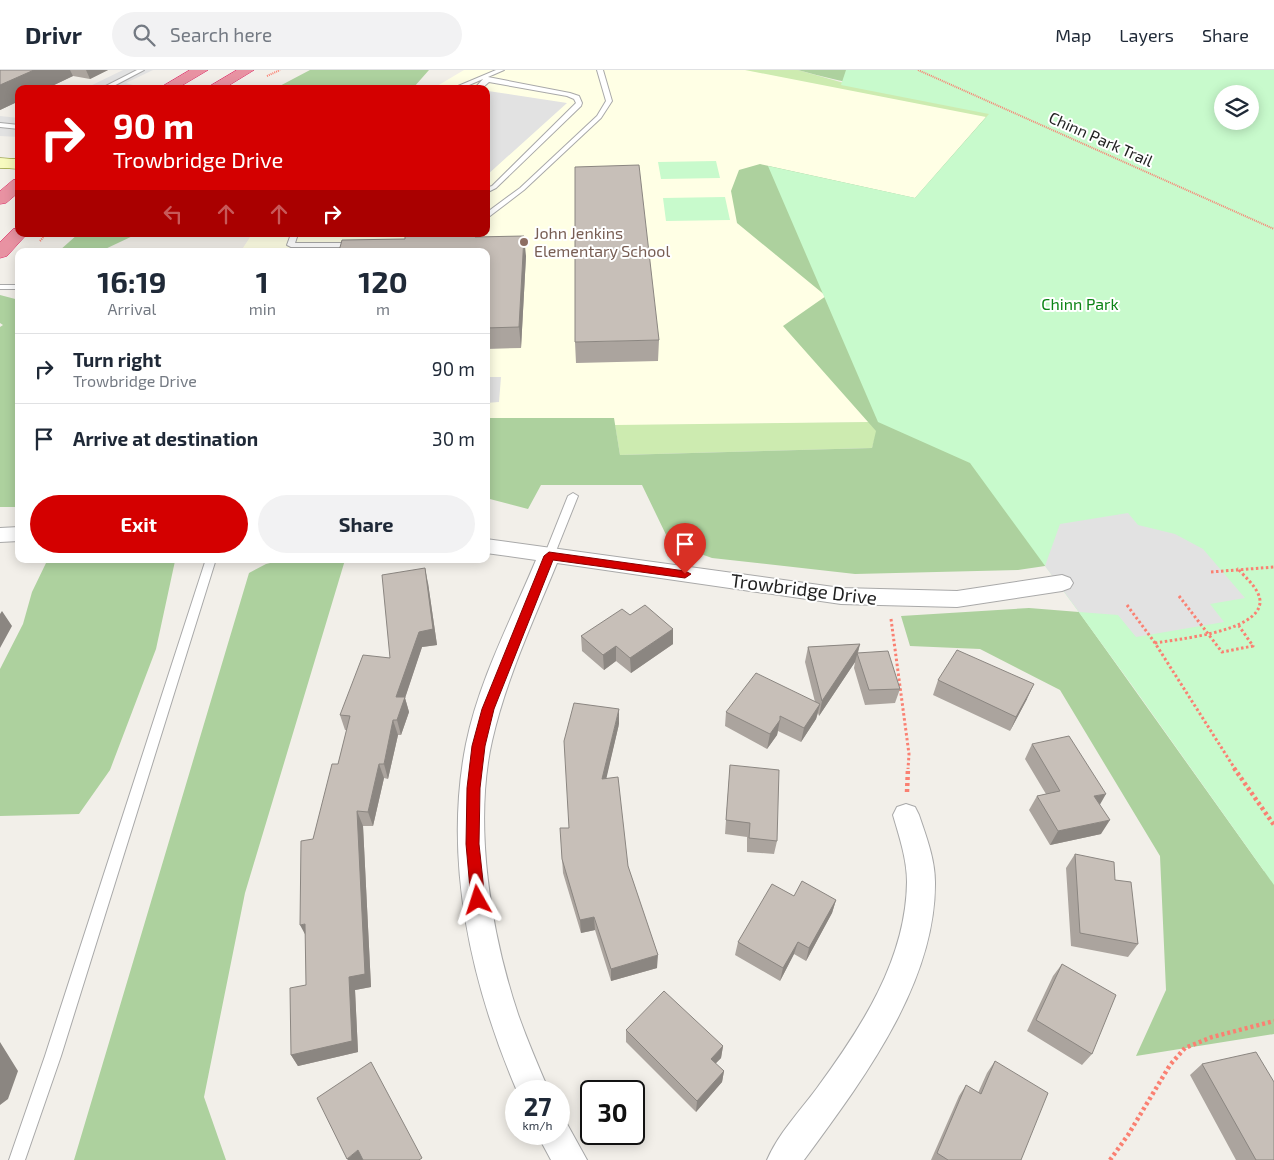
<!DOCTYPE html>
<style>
:root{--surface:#fff;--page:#f2f2f3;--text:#1f2937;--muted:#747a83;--line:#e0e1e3;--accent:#d40000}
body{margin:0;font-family:"Exo 2",sans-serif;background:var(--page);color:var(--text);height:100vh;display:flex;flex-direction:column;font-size:19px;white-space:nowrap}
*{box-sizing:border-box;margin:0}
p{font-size:16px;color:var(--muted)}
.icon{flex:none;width:28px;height:28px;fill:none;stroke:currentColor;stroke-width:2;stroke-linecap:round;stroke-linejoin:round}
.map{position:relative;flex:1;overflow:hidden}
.details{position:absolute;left:15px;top:178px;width:475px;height:315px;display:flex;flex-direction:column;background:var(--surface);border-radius:10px;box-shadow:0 2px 12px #0003}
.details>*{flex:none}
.hud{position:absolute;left:15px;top:15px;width:475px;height:152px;border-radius:10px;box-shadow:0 2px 12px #0003;background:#d40000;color:#fff;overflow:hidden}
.fabs{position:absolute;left:1214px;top:15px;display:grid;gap:10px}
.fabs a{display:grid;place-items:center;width:45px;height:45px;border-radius:50%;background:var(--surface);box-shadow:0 2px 12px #0003;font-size:25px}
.speed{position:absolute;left:505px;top:1010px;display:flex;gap:10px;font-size:25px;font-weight:700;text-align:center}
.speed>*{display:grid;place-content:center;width:65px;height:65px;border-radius:50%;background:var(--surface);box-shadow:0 2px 12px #0003;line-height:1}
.speed small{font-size:12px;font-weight:400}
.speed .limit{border:2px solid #111;border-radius:8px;background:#fff;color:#111}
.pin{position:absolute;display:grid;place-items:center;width:42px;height:42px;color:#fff;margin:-51px -21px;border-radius:50% 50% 50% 0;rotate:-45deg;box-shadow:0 0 5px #0007}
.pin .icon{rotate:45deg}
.me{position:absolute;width:55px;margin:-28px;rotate:354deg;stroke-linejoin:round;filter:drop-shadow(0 0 4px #0008)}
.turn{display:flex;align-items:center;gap:18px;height:105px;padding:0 15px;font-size:22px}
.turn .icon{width:65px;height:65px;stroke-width:2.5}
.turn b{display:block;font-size:35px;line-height:42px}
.lanes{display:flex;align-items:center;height:48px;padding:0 15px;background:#0003;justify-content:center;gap:25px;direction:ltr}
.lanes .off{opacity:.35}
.eta{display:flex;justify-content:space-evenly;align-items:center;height:85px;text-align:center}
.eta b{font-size:30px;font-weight:700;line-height:35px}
.primary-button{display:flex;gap:10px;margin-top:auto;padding:10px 15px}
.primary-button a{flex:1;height:58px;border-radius:30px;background:var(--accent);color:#fff;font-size:20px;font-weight:700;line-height:58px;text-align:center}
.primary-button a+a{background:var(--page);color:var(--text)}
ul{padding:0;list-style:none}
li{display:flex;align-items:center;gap:15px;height:70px;padding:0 15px;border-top:1px solid var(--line)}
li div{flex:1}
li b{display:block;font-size:19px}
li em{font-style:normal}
header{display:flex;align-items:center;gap:30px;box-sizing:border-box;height:70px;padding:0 25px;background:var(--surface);border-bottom:1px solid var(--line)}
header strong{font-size:24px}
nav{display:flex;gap:28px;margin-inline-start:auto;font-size:18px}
.search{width:350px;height:45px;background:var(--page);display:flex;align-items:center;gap:12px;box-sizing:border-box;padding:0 18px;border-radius:28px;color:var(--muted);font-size:19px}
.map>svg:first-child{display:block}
</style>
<header>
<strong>Drivr</strong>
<div class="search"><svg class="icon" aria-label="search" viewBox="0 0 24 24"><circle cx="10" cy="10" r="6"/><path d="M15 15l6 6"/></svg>Search here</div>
<nav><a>Map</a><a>Layers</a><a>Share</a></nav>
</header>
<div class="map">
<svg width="1274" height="1090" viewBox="0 0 1274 1090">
<rect width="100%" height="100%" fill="#f2efe9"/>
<path fill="#ffffe5" d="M464 0H765L989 44 915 128 768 96 878 352 486 357V181H241L252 164H486V19H432Z"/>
<path fill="#cdebb0" d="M745 0H798L851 15 1017 40 986 47Z
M869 352 877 361 872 378 620 385 615 355Z"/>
<path fill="#add19e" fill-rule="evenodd" d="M310 0H429L414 17 410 19H274Z
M798 0H1266L1274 3V479L1263 468 1219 456 1168 447 1128 443 1060 454 1045 496 1018 500 855 504 712 488 670 473 642 415H541L528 439 486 428V348H614L620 385 872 378 876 361 783 256 826 226 737 153 731 121 739 100 760 94 915 128 986 47 1017 40 1018 38C999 28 961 31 938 28 890 22 845 13 798 0ZM1215 6 1231 11V17L1187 23 1193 28 1222 34V24H1250V43L1264 49C1260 65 1254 76 1240 85L1155 75 1135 65 1126 43 1124 31C1151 14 1185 11 1215 6Z
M78 164H137L101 181H59Z
M0 225 19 230V437H0V257L3 255 0 253Z
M287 489 345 490 245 823 204 1027 226 1090H74L249 503 266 494Z
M175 491 156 579 110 700 79 744 0 746V599L23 554 32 522 46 493Z
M1029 538 1079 542 1264 801 1274 798V964L1136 986 1166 920 1160 786 1060 620 980 579 910 576 901 546Z"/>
<path fill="#c8facc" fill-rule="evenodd" d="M846 0H1274V815L1134 618 970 393 878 352 768 96 915 128 989 44 841 15ZM1222 24H1250V51H1222Z
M716 91 720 108 661 109 658 92Z
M725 127 730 150 666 151 663 128Z"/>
<path fill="#e2e2e2" d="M123 0H153L126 13 133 15 126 19H84Z
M488 21 567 33 486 106V22Z
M0 46 19 48V67L0 66Z
M486 307H501L499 332 486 333Z
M1128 443 1138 455 1175 464 1203 479 1245 528 1210 534 1224 552 1136 567 1118 545 1079 542 1045 496 1060 454Z"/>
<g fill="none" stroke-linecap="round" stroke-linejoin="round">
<g stroke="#a9a9a9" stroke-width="2">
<path id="lane" d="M137 0H144L108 19H100Z
M496 0H504L488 7 570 23 579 26 582 33 581 36 496 118 486 123V118L492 116 576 33 574 29 567 26 489 12 481 19H474L483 9 460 19H451Z
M597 0H603L612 31 601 48 524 120 486 149V143L520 118 597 46 606 31Z
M0 53 19 55V59L0 57Z
M291 164H298L295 173H355L359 175 355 177H291L287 175Z
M0 215H19V219H0Z
M573 423 578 426 554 486 553 489H545L544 486 568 426Z
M206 489H216L61 986 25 1090H9L45 986Z"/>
</g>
<g stroke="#a9a9a9" stroke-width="2">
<path id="street" d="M19 457V471L0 472V458Z
M486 469 841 518 957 521 1062 505 1070 508 1073 513 1070 518 1062 521 957 537 841 534 557 493C533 552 506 609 492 671 473 755 491 863 518 944 527 970 538 995 549 1021H517C471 914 443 790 466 674 479 610 511 550 536 490L486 483Z
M906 734 915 737 919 745C926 766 935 789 935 812 936 914 862 1011 804 1090H767C778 1064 800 1041 817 1018 861 958 906 890 907 812 907 789 899 766 893 745L897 737Z
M559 1049 566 1052 587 1090H551L537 1064H559Z"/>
</g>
<g stroke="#707d05" stroke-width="1">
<path id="secondary" d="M0 88 19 89V99L0 98Z"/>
</g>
<g stroke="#dc2a67" stroke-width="1">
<path id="highway" d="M190 0H208L176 19H158Z
M237 0H254L223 19H205Z
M19 109V122L6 133 0 134V121L13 110Z
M19 158V164H27L7 186 0 188V172L13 159Z"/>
</g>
<path stroke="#fa8072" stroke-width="2" stroke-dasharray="1 1" stroke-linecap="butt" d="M918 0 1274 159
M267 6 280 0
M40 171 46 164"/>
<path stroke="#fa8072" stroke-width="3" stroke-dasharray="2.5 2.5" stroke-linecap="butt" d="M1211 502 1274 497
M1179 526 1222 582 1253 576 1239 556
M1127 535 1155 573 1235 699
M891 549 909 684 908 699
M1155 573C1178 569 1257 562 1260 533 1261 520 1245 507 1237 498"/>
<path stroke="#fa8072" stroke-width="4.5" stroke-dasharray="3 3" stroke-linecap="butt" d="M1234 698 1274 755
M907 722 908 698
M1110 1090 1128 1065 1170 995 1185 978 1212 967 1274 951"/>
<use href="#lane" fill="#fff" fill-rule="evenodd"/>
<use href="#street" fill="#fff" fill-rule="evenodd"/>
<use href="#secondary" fill="#f7fabf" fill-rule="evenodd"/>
<use href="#highway" fill="#e892a2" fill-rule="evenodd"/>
</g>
<path fill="#aba49e" d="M0 0H108L90 9 73 6 0 40Z
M476 164V167L526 186 521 278 486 279V181L405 169Z
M659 270 658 291 576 293 575 272Z
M428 513 437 575 422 577 405 628 409 642 401 665H398L388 709 384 708 373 756H363L371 917 355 920 358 982 298 996 291 985 306 915 313 769 338 694 347 660H345L340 645 390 588Z
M630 545 673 559V574L631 603 616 591 604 600 582 581 581 566Z
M860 574 858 583 900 619 895 633 865 635 854 598 855 592 819 646 818 643 816 649 801 672 778 661 777 665 767 679 725 656 726 642 815 632 805 592 808 577Z
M938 610 1027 629 1010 661 933 625Z
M619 654 606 708 628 796 657 898 611 911 595 860 581 863 563 803 562 789 569 758Z
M1032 674 1101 764 1050 775 1029 740 1037 726 1046 724 1025 689Z
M730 695 777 771 774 784 747 782V767L725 764Z
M1075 784 1115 810 1138 874 1128 887 1071 876 1066 798Z
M836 830 832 843 806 891 794 884 780 911 735 885 738 872Z
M1062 894 1092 984 1082 995 1027 961 1053 906Z
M626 960 723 976 721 988 715 994 724 1001 722 1012 696 1042 626 972Z
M995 991 1021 1090H931L959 1026 966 1015 978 1023 987 1003Z
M1202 994 1274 1090H1236L1190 1005Z"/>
<path fill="#8b8681" d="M34 0H70L73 6 46 19H19V31L0 40V15Z
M86 0H108L90 9Z
M524 166 526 186 521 278 519 257Z
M425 498 428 513 437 575 422 577 405 628 409 642 401 665 397 650 396 627Z
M2 541 12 556 0 578V544Z
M673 559V574L631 603 630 588Z
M860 574 855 592 819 646 822 631Z
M616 576V591L604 600 603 585Z
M1034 614 1027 629 1010 661 1016 647Z
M820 634 816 649 801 672 804 658Z
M619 639V654L603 723 602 709Z
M393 650 398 665 388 709 384 694Z
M780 650 777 665 767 679 770 664Z
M379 694 384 708 373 756 368 742Z
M1106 724 1098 738 1094 726Z
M357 741 363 756 371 917 355 920 358 982 298 996 291 985 349 907Z
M1110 750 1101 764 1050 775 1058 761Z
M836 830 832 843 806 891 809 878Z
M594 847 595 860 581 863 580 850Z
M305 854 307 868 300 855Z
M798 872 794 884 780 911 783 898Z
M658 885 657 898 611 911V899Z
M0 972 18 1001 8 1029 0 1035Z
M723 976 721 988 709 1000 711 989Z
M724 1001 722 1012 696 1042 697 1031Z
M358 1080 365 1090H348L347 1089Z"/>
<path fill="#c7bfb8" stroke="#8b8681" d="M0 0H34L0 15Z
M639 95 659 270 575 272V97Z
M422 164H475V167L524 166 519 257 486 258V181H339L342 170 405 169V166H422Z
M425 498 433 559 419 562 396 627H405L397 650H393L384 694H379L368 742 357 741 365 904 349 907 352 971 291 985 290 918 306 915 305 854 300 855 301 771 313 769 332 694H338L350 646 340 645 363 585 390 588 382 505Z
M645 535 673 559 630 588 616 576 603 585 581 566 622 539 630 545Z
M860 574 822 631 808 577Z
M957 580 1034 614 1016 647 938 610Z
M888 581 900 619 869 620 857 583Z
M756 603 820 634 804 658 780 646V650L770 664 726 642Z
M574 633 619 639 602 709 618 707 628 796 658 885 611 899 594 847 580 850 562 789 560 758H569L564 671Z
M1069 666 1106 724 1094 726 1110 750 1058 761 1037 726 1060 721 1032 674Z
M730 695 779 700 777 771 749 768 750 753 726 750Z
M1075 784 1114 792 1115 810 1131 812 1138 874 1080 863Z
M802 811 836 830 809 878 798 872 783 898 738 872 772 814 794 826Z
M1062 894 1116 925 1092 984 1036 950Z
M664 921 723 976 711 989 724 1001 697 1031 626 960Z
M1256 982 1274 1012V1090H1256L1202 994Z
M995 991 1048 1023 1021 1090H948L937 1083 966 1015 981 1024Z
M371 992 422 1088 419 1090H363L358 1080 347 1089 317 1028Z"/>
<path fill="#d40000" stroke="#8a0000" d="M549 482 685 501 691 504 685 508 553 490 494 639 485 676 480 718 479 774 485 830 483 835 478 837 473 835 471 830 466 774 467 718 472 676 482 639 544 486Z"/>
<circle fill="#8d6e63" stroke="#fff" stroke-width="2" cx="524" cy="172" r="5"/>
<g text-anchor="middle" stroke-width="4" stroke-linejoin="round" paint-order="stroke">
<g font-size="16" fill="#222" stroke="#fff">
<text transform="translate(1101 69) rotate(24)" y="6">Chinn Park Trail</text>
</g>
<g font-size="16" fill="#785e54" stroke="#fff" text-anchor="start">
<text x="534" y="169">John Jenkins<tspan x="534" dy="18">Elementary School</tspan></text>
</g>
<g font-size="16" fill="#0c8416" stroke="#fff">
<text x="1080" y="240">Chinn Park</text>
</g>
<g font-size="19" fill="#222" stroke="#fff">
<text transform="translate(804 519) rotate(7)" y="7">Trowbridge Drive</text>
</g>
</g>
</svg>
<div class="fabs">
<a><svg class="icon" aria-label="layers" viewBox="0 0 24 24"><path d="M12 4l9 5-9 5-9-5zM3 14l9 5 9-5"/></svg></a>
</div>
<div class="speed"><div>27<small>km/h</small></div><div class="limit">30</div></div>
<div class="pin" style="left:685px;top:504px;background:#d93025"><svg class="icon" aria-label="arrive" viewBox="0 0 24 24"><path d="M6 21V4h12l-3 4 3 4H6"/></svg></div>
<svg class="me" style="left:478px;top:830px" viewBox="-20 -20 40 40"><path d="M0-17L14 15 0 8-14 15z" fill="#d40000" stroke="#fff" stroke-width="4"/></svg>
<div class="hud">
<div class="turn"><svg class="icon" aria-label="right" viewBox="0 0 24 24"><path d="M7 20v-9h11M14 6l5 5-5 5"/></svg><div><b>90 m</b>Trowbridge Drive</div></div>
<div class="lanes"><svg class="icon off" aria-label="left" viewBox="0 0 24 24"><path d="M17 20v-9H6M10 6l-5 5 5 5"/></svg><svg class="icon off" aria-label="ahead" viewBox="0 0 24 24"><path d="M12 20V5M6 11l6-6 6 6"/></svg><svg class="icon off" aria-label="ahead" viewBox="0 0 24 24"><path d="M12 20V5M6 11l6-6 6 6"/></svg><svg class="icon" aria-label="right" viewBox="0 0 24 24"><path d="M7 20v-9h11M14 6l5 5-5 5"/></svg></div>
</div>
<section class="details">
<div class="eta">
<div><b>16:19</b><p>Arrival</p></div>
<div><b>1</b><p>min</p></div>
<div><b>120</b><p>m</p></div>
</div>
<ul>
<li><svg class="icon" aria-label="right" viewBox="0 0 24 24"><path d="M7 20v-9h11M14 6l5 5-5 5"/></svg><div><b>Turn right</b><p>Trowbridge Drive</p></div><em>90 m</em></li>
<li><svg class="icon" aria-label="arrive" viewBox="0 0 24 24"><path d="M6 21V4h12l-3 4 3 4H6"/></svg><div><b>Arrive at destination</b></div><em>30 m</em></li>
</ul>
<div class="primary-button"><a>Exit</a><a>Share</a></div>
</section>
</div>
